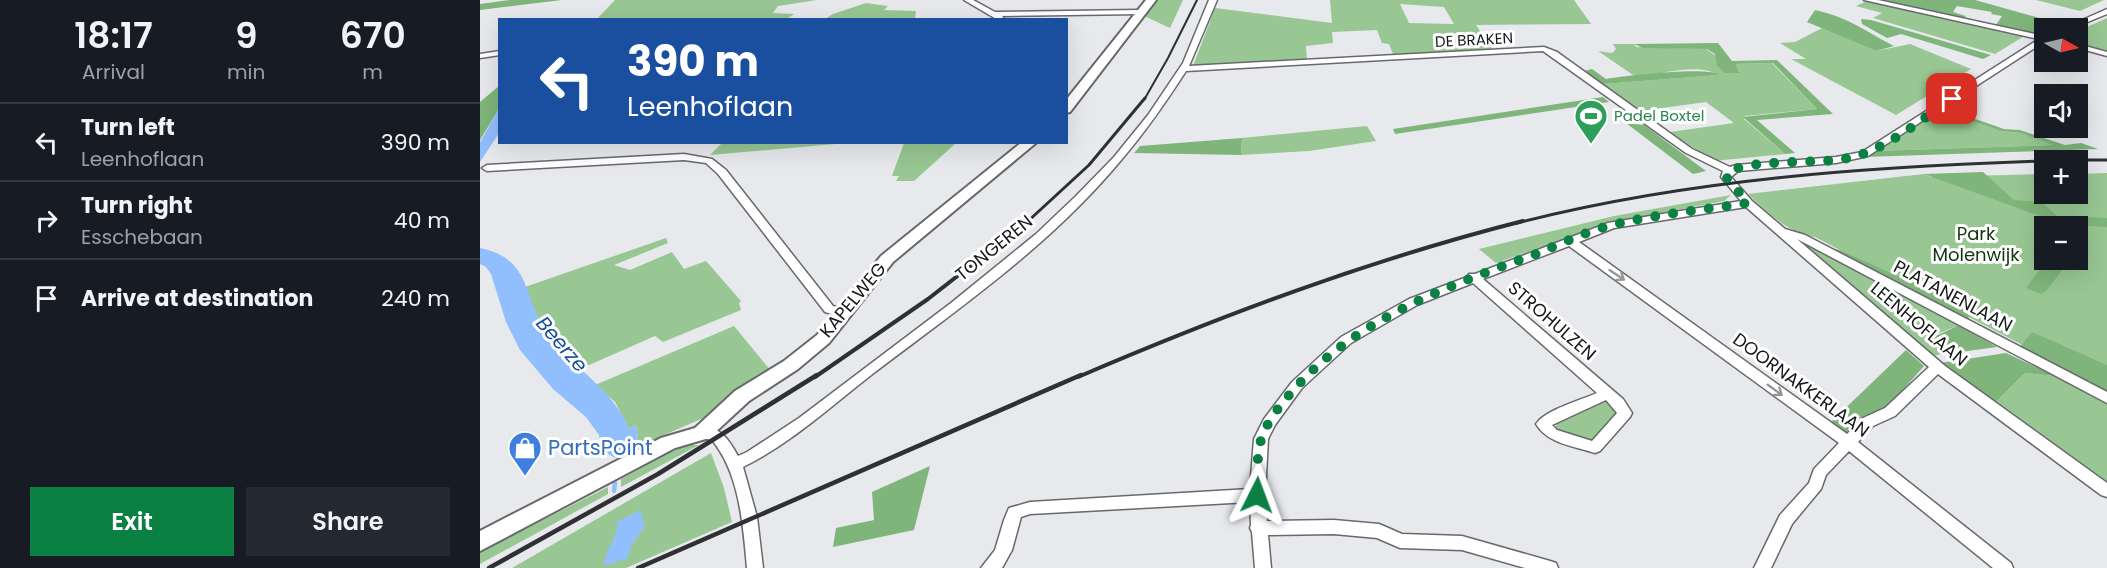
<!DOCTYPE html>
<meta charset="utf-8">
<style>
:root{--surface:#171b24;--page:#242831;--text:#f1f3f6;--muted:#9ea1a6;--line:#363941;--accent:#0b8043}
body{margin:0;font-family:Poppins,sans-serif;background:var(--page);color:var(--text);height:100vh;display:flex;flex-direction:column;font-size:22px;white-space:nowrap}
*{box-sizing:border-box;margin:0}
p{font-size:20px;color:var(--muted)}
.icon{flex:none;width:33px;height:33px;fill:none;stroke:currentColor;stroke-width:2;stroke-linecap:round;stroke-linejoin:round}
.map{position:relative;flex:1;overflow:hidden}
.details{display:flex;flex-direction:column;background:var(--surface);width:480px}
.details>*{flex:none}
.top-card{position:absolute;left:18px;top:18px;width:570px;height:126px;border-radius:0px;box-shadow:0 6px 24px #0002;background:#1a4fa0;color:#fff;overflow:hidden}
.needle{width:39px;rotate:98deg}
.buttons{position:absolute;left:1554px;top:18px;display:grid;gap:12px}
.buttons a{display:grid;place-items:center;width:54px;height:54px;border-radius:0px;background:var(--surface);box-shadow:0 6px 24px #0002;font-size:30px}
.pin{position:absolute;display:grid;place-items:center;width:51px;height:51px;color:#fff;margin:-26px;border-radius:12px;box-shadow:0 3px 9px #0006}
.me{position:absolute;width:66px;margin:-33px;rotate:3deg;stroke-linejoin:round;filter:drop-shadow(0 0 4px #0008)}
.turn{display:flex;align-items:center;gap:21px;height:126px;padding:0 30px;font-size:27px}
.turn .icon{width:78px;height:78px;stroke-width:2.5}
.turn b{display:block;font-size:42px;line-height:51px}
.eta{display:flex;justify-content:space-evenly;align-items:center;height:102px;text-align:center}
.eta b{font-size:36px;font-weight:600;line-height:42px}
.action{display:flex;gap:12px;margin-top:auto;padding:12px 30px}
.action a{flex:1;height:69px;border-radius:0px;background:var(--accent);color:#fff;font-size:24px;font-weight:600;line-height:69px;text-align:center}
.action a+a{background:var(--page);color:var(--text)}
ul{padding:0;list-style:none}
li{display:flex;align-items:center;gap:18px;height:78px;padding:0 30px;border-top:2px solid var(--line)}
li div{flex:1}
li b{display:block;font-size:22px}
li em{font-style:normal}
main{display:flex;flex:1;min-height:0}
.map>svg:first-child{display:block}
</style>
<main>
<section class="details">
<div class="eta">
<div><b>18:17</b><p>Arrival</p></div>
<div><b>9</b><p>min</p></div>
<div><b>670</b><p>m</p></div>
</div>
<ul>
<li><svg class="icon" aria-label="left" viewBox="0 0 24 24"><path d="M17 20v-9H6M10 6l-5 5 5 5"/></svg><div><b>Turn left</b><p>Leenhoflaan</p></div><em>390 m</em></li>
<li><svg class="icon" aria-label="right" viewBox="0 0 24 24"><path d="M7 20v-9h11M14 6l5 5-5 5"/></svg><div><b>Turn right</b><p>Esschebaan</p></div><em>40 m</em></li>
<li><svg class="icon" aria-label="arrive" viewBox="0 0 24 24"><path d="M6 21V4h12l-3 4 3 4H6"/></svg><div><b>Arrive at destination</b></div><em>240 m</em></li>
</ul>
<div class="action"><a>Exit</a><a>Share</a></div>
</section>
<div class="map">
<svg width="1627" height="568" viewBox="0 0 1627 568">
<rect width="100%" height="100%" fill="#e7e9ed"/>
<path fill="#98c793" fill-rule="evenodd" d="M135 0H337L298 6 293 13 314 14 307 19 116 20Z
M674 0H703L690 28 662 15Z
M850 0H1094L1111 24 996 25 1012 49 913 54 909 44 902 43 897 30 852 32 853 43 826 46 827 60 713 66 735 8 852 23ZM920 4 964 7 974 24 929 23Z
M1556 0H1624L1600 11Z
M1387 1 1546 35 1515 54 1393 18 1402 13 1376 6Z
M386 3 408 6 404 10 436 11 435 19H345L353 14Z
M1627 18V52L1598 44V31Z
M1342 28 1396 51 1430 44 1491 69 1416 115 1311 59H1326L1300 43 1315 42Z
M1133 44H1154L1156 47 1226 49 1260 72 1254 64 1292 63 1337 109 1265 116 1264 119 1305 154 1233 161 1190 132 1254 123 1226 102 1161 111 1123 84 1238 75C1217 62 1180 75 1156 77L1118 51 1132 53 1136 49Z
M1458 112 1473 114 1520 131 1541 133 1575 145 1395 151Z
M887 126 896 141 829 151 761 155 762 138Z
M242 143V142L367 143 230 155Z
M424 143V142L476 143 434 181H416L419 176H412Z
M1627 173V389L1335 237C1308 233 1287 212 1268 194L1444 174 1451 177 1564 174V194H1598V174ZM1564 226H1598V260H1564Z
M1251 195 1244 201 1129 223 1016 263 999 249 1134 216Z
M186 238 188 243 134 265 150 270 192 252 204 269 226 261 261 301 259 303 261 310 183 342 175 336 100 369 60 323 45 287Z
M1316 239 1479 325 1457 334 1465 347 1473 353 1450 356Z
M254 326 291 371 228 416 159 446 156 425 149 429 135 402 115 385Z
M1545 373 1575 376 1627 404V484L1513 405Z
M1124 401 1132 403 1139 411 1113 441 1076 429V421Z
M208 445H219L141 487V479L191 452Z
M231 453 244 488 252 522 146 568H32Z
M128 487V494L0 564V552Z"/>
<path fill="#7fb57a" d="M30 0H82L0 10V4Z
M1399 0H1495L1574 22 1551 33 1516 25 1522 16 1511 14 1512 12 1477 6 1473 12 1486 16 1484 18Z
M1335 10C1368 17 1385 31 1414 46L1396 51 1327 22Z
M1381 19 1391 20 1511 55 1503 59 1421 34 1407 38 1382 24Z
M1238 43 1252 61 1297 60 1353 114 1277 120 1315 153 1305 154 1263 117 1337 109 1293 63 1255 64 1260 73H1245L1237 66 1235 54 1227 49 1163 48 1154 44Z
M1112 69 1126 79C1143 76 1229 66 1239 75L1123 84 1104 71Z
M19 86V109L0 140V102Z
M1123 97 1129 102 915 134 913 129Z
M1464 108 1524 129 1540 130 1585 145 1601 143 1618 149 1384 157 1395 151 1573 145 1541 133 1520 131 1473 114 1458 112Z
M1146 123 1164 125 1226 171 1213 174Z
M762 138 761 155 654 153 660 146Z
M1503 172 1534 200 1562 202 1587 226 1444 174Z
M1584 216 1627 218V227L1593 225Z
M1346 247 1360 250 1488 308 1489 323Z
M1567 260H1590L1566 291 1561 294 1546 288Z
M1479 325 1517 347 1473 353 1456 336Z
M1552 332 1627 365V395L1539 348Z
M1426 350 1444 366 1394 423 1372 428 1366 434 1350 423Z
M1526 353 1575 376 1545 373 1513 405 1460 363Z
M450 466 434 530 353 547 356 528 394 520 392 492Z"/>
<path fill="#91befc" d="M19 109V133L0 162V142Z
M0 248C54 259 42 300 68 335 93 368 134 390 149 429L156 425 159 446 135 458 122 450 119 435 106 417 73 389 40 350 26 322 11 274 6 267 0 264Z
M160 510 165 526 151 546 148 558 124 566C125 549 138 538 137 522Z"/>
<g fill="none" stroke-linecap="round" stroke-linejoin="round">
<path stroke="#91befc" stroke-width="4.5" d="M134 491 135 483"/>
<g stroke="#68696d" stroke-width="3">
<path id="minor" d="M484 0H493L515 12 659 10 663 12 659 14 522 16 525 20H518Z
M729 0H737L709 66 1064 47 1077 52 1212 149 1250 167 1256 165 1356 157 1382 152 1559 39 1384 0H1398L1564 36V42L1388 156 1356 163 1258 171 1251 177 1272 201 1305 229 1325 235 1627 392V403L1317 239 1465 366 1627 483V497L1621 495 1458 374 1415 416 1393 426 1378 442 1531 563 1533 568H1513L1369 451 1346 475 1341 489 1312 524 1291 568H1274L1300 515 1329 483 1334 469 1359 443 1089 246 1003 279 1143 399 1152 413 1150 417 1120 451 1115 453C1094 446 1068 444 1056 424 1065 410 1101 400 1117 393L993 283 937 305 871 343 822 388 795 425 788 439 785 495 787 521 854 520 899 524 922 534 982 536 1070 561 1076 563 1078 568H1045L982 550 920 548 897 538 854 534 788 535 791 568H775L772 532 770 528 771 525 770 502 550 514 541 517 532 550 522 568H501L515 550 524 520 529 508 550 502 770 489 774 439 784 419 812 382 861 337 929 299 987 277 989 274H995L1128 223 1261 201 1241 177 1243 171 1206 153 1063 51 706 71C686 102 666 131 642 159 573 243 481 307 395 372 352 405 312 443 263 467L277 517 283 568H267C263 525 260 474 232 440L217 437 215 433 217 429C239 423 249 440 258 456L267 452 319 418 471 303 556 234 596 196 634 157 668 115 703 63ZM1266 207 1449 367 1405 408 1383 418 1367 434 1099 242 1134 228ZM1126 400 1137 413 1112 441 1077 430 1072 425Z
M1627 9V14L1593 28H1584Z
M1598 44 1627 52V56L1598 48Z
M20 51V55L0 58V54Z
M204 154 232 159 246 170 353 306 369 311 371 314 369 317 365 318 345 312 238 174 226 163 204 160 7 171 2 168 7 165Z"/>
</g>
<g stroke="#68696d" stroke-width="4">
<path id="major" d="M666 0H676L590 112 586 113V100Z
M542 142H557L413 262 349 343 318 369 269 401 229 438 195 448 0 551V531L181 438 215 428 255 391 304 361 337 335 401 256Z"/>
</g>
<use href="#minor" fill="#fff" fill-rule="evenodd"/>
<use href="#major" fill="#fff" fill-rule="evenodd"/>
<path stroke="#2f3033" stroke-width="2" d="M664 100 688 58 717 0"/>
<path stroke="#2f3033" stroke-width="3" d="M1594 160H1627
M546 223 609 165 665 98
M1037 223C1209 179 1387 167 1564 161"/>
<path stroke="#2f3033" stroke-width="4" d="M335 377 448 299 548 221
M598 377C743 315 889 260 1043 221"/>
<path stroke="#2f3033" stroke-width="4.5" d="M9 568 178 474 337 375
M158 568 601 375"/>
</g>
<defs><path id="oneway-shaft" d="M-6 0H5M1.5-3L5.5 0L1.5 3" fill="none" stroke-width="1.6" stroke-linecap="round" stroke-linejoin="round" transform="scale(1.5)"/></defs>
<g stroke="#969798">
<use href="#oneway-shaft" transform="translate(1137 275) rotate(34)"/>
<use href="#oneway-shaft" transform="translate(1295 390) rotate(36)"/>
</g>
<g fill="none" stroke-linecap="round" stroke-linejoin="round">
<path stroke="#0b8043" stroke-width="10" stroke-dasharray="0 18" d="M777 495C778 477 776 457 781 440 786 423 799 407 810 394 874 319 966 287 1056 254 1081 244 1107 231 1133 225 1177 214 1223 210 1268 203L1246 177 1250 171C1281 158 1334 165 1369 158 1406 150 1440 120 1472 99"/>
</g>
<defs>
<g id="stadium-pin" transform="scale(1.725)"><path d="M0 17L-7.5 6A9.5 9.5 0 1 1 7.5 6Z" fill="#2e9e5b" stroke="#fff"/><path d="M0-5a6.5 5 0 1 0 0 10a6.5 5 0 1 0 0-10ZM-3.5-1.8h7v3.6h-7Z" fill="#fff"/></g>
<g id="shop-pin" transform="scale(1.725)"><path d="M0 17L-7.5 6A9.5 9.5 0 1 1 7.5 6Z" fill="#3f7fe0" stroke="#fff"/><path d="M-5-2.5h2.3a2.7 3.5 0 0 1 5.4 0H5L5.5 6h-11ZM-1.5-2.5h3a1.5 2.3 0 0 0-3 0Z" fill="#fff"/></g>
</defs>
<g fill-rule="evenodd">
<use href="#stadium-pin" x="1111" y="116"/>
<use href="#shop-pin" x="45" y="448"/>
</g>
<g text-anchor="middle" stroke-width="6" stroke-linejoin="round" paint-order="stroke">
<g font-size="15" fill="#161719" stroke="#fff">
<text transform="translate(994 40) rotate(-3)" y="5">DE BRAKEN</text>
</g>
<g font-size="15" fill="#27864d" stroke="#fff" text-anchor="start">
<text x="1134" y="121">Padel Boxtel</text>
</g>
<g font-size="18" fill="#0f350d" stroke="#fff">
<text x="1496" y="240">Park<tspan x="1496" dy="21">Molenwijk</tspan></text>
</g>
<g font-size="18" fill="#161719" stroke="#fff">
<text transform="translate(514 248) rotate(-39)" y="6">TONGEREN</text>
<text transform="translate(1473 296) rotate(28)" y="6">PLATANENLAAN</text>
<text transform="translate(373 300) rotate(-50)" y="6">KAPELWEG</text>
<text transform="translate(1072 321) rotate(41)" y="6">STROHULZEN</text>
<text transform="translate(1439 324) rotate(40)" y="6">LEENHOFLAAN</text>
<text transform="translate(1321 385) rotate(36)" y="6">DOORNAKKERLAAN</text>
</g>
<g font-size="20" font-style="italic" fill="#164f97" stroke="#fff">
<text transform="translate(82 344) rotate(49)" y="7">Beerze</text>
</g>
<g font-size="21" fill="#366cbe" stroke="#fff" text-anchor="start">
<text x="68" y="455">PartsPoint</text>
</g>
</g>
</svg>
<div class="buttons">
<a><svg class="needle" viewBox="-14 -14 28 28"><path d="M0-13l5 13h-10z" fill="#e53935"/><path d="M0 13l5-13h-10z" fill="#9ea1a6"/></svg></a>
<a><svg class="icon" aria-label="sound" viewBox="0 0 24 24"><path d="M4 9h4l5-4v14l-5-4H4zM17 9q2 3 0 6"/></svg></a>
<a>+</a>
<a>−</a>
</div>
<div class="pin" style="left:1472px;top:99px;background:#d93025"><svg class="icon" aria-label="arrive" viewBox="0 0 24 24"><path d="M6 21V4h12l-3 4 3 4H6"/></svg></div>
<svg class="me" style="left:777px;top:495px" viewBox="-20 -20 40 40"><path d="M0-17L14 15 0 8-14 15z" fill="#0b8043" stroke="#fff" stroke-width="4"/></svg>
<div class="top-card">
<div class="turn"><svg class="icon" aria-label="left" viewBox="0 0 24 24"><path d="M17 20v-9H6M10 6l-5 5 5 5"/></svg><div><b>390 m</b>Leenhoflaan</div></div>
</div>
</div>
</main>
